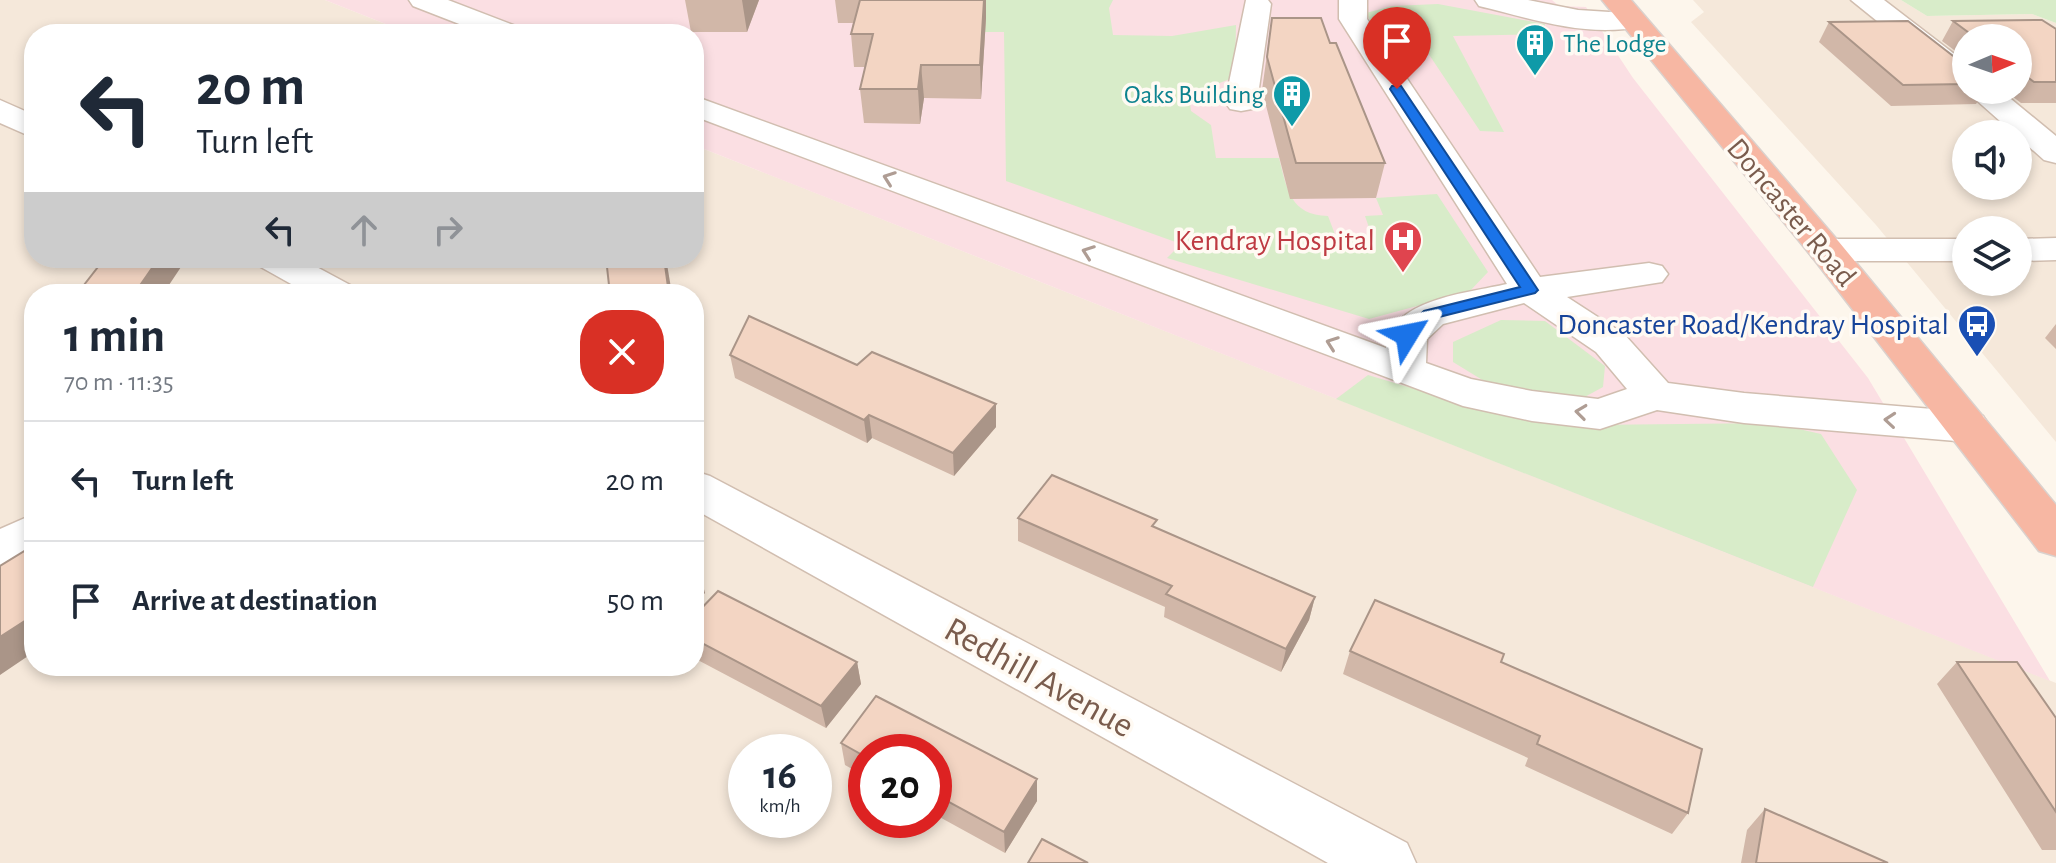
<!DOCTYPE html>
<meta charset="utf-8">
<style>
:root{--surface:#fff;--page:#f6f6f7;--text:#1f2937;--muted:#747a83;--line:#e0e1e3}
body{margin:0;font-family:"Alegreya Sans",sans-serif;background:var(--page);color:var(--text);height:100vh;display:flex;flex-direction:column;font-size:30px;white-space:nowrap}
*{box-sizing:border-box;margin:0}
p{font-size:26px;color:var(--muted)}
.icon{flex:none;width:44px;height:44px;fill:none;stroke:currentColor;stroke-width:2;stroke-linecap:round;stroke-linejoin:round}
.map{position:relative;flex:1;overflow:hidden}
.side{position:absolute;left:24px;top:284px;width:680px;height:392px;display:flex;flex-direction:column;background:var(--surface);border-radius:32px;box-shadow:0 4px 12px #0003}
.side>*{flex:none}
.banner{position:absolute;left:24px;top:24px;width:680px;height:244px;border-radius:32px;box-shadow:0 4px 12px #0003;background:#fff;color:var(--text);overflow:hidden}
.needle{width:52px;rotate:88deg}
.controls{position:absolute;left:1952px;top:24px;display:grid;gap:16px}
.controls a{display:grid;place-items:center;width:80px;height:80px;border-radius:50%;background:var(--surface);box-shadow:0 4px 12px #0003;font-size:40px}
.speed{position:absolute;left:728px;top:734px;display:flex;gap:16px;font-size:40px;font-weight:700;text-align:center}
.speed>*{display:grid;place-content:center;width:104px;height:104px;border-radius:50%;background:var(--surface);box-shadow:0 4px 12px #0003;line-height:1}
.speed small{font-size:20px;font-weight:400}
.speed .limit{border:12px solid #d22;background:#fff;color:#111}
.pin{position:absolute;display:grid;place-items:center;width:68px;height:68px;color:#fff;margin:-82px -34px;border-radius:50% 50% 50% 0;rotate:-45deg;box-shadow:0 0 8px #0007}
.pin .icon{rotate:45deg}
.me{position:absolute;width:88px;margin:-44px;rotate:55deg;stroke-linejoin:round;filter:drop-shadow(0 0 6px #0008)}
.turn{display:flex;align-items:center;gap:28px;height:168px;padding:0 40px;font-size:36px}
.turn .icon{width:104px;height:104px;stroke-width:2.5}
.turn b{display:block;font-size:56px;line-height:68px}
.lanes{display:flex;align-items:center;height:76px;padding:0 40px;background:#0003;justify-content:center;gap:40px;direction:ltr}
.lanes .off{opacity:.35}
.round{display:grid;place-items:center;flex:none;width:84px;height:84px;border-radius:32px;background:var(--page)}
.head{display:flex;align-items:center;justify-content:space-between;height:136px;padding:0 40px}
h1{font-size:48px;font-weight:700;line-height:60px}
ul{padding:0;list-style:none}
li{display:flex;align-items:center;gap:24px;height:120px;padding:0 40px;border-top:2px solid var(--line)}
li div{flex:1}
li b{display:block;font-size:30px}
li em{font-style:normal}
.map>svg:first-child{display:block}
</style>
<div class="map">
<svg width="2056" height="863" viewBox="0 0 2056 863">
<rect width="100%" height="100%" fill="#fdf6ec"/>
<path fill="#f5e8da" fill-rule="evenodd" d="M0 0H325L411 34H34V258H694V145L2056 683V863H0ZM34 294H694V666H34ZM746 752H814V820H746ZM866 752H934V820H866Z
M1693 0H1901L1927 16 2032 14 2056 23V442L1876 225 1691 22 1704 12ZM1966 38H2018V90H1966ZM1966 134H2018V186H1966ZM1966 230H2018V282H1966Z"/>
<path fill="#fbdfe3" d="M325 0H1552L1559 6 1586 7 1633 78 1868 378 2050 681 694 145V34H411Z"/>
<path fill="#d8ecc9" d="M986 0H1113L1109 8 1113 35 1172 36 1236 25 1235 77 1189 95 1191 111 1211 125 1216 158H1279C1287 189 1290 215 1328 216L1336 237 1372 236 1365 216 1383 215 1376 198 1437 194 1488 272 1469 292 1369 319 1167 258 1181 244 1006 181 1004 32H985Z
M1901 0H2056V23L2032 14 1927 16Z
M1438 4 1545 24 1544 34 1453 36 1504 132 1480 131 1408 23 1372 24 1366 13 1392 6Z
M1501 320 1545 321 1605 366 1603 387 1581 399 1484 381 1453 362V342Z
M1368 375 1492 412 1589 425 1772 423 1821 434 1857 490 1813 587 1336 399Z"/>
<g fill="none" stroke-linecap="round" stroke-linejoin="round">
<g stroke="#d1beb0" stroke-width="3">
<path id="minor" d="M409 0H448L521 28 525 34H485L413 6Z
M1246 0H1268L1271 4 1257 102 1252 109 1241 111 1230 109 1225 102Z
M1339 0H1367V19L1540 277 1649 263 1662 266 1668 274 1662 282 1567 297 1624 334 1668 383 1744 393 1968 412 1983 416 1990 427 1983 438 1968 442 1744 423 1657 410 1600 429 1532 421 1463 406 694 116V96L1386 348C1390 299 1468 293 1507 284L1339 19ZM1524 303 1596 352 1627 389 1598 399 1532 391 1471 379 1426 363 1427 339 1443 324Z
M1475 0H1528L1578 10 1641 14 1645 20 1641 26C1590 39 1529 18 1479 6Z
M1851 0H1884L1966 63V87L1955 84Z
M1965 90H2000L2056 136V163L2044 160Z
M0 100 34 115V138L0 123Z
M2056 238V260L2018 261V239Z
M1826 239H1966V261H1826L1813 258 1807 250 1813 242Z
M253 258H300L352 286 357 294H309L259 266Z
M694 471 710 476 1407 843 1416 863H1328L694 509Z
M34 514V555L0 571V529Z"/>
</g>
<g stroke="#dad1cd" stroke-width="3">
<path id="highway" d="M1602 0H1631L1839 242 2056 505V556L2039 551 1813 258Z"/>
</g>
<use href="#minor" fill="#fff" fill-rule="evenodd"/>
<use href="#highway" fill="#f7b7a3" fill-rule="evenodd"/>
</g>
<path fill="#d1b7a8" d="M685 0H759L747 32H691Z
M835 0H986V18L981 99 924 98 920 124 864 123 860 89 865 67H854L851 34 853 23H838Z
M1272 18 1330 43 1385 163 1376 198 1290 199 1262 90Z
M1953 21 2056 29V103H2021L2004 90H2018V38H1966V59L1942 41Z
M1829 22 1966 66V90H1985L1976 104 1891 106 1819 42Z
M2056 324V349L2045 338Z
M730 355 857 365 996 404V427L954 476 872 438 867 443 735 378Z
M1018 518 1156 528 1315 597 1309 620 1281 672 1164 617 1165 607 1018 541Z
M694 616 857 662 861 684 826 728 694 658Z
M1350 651 1501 662 1688 813 1672 834 1525 766 1528 758 1343 674Z
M1957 662 2056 718V850H2042L1937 684Z
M876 696 1037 779V801L1005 853 934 814V752H866V777L845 765 841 743Z
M1765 809 1888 863H1741L1747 830Z"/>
<path fill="#aa9588" d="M742 0H759L747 32Z
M984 0H986V18L981 99 980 65Z
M921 65 924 98 920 124 918 89Z
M159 258H187L163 294H134Z
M664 258H666L672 294H669Z
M996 404V427L954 476 953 453Z
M869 415 872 438 867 443 864 420Z
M699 570 705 593 694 605V575Z
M1315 597 1309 620 1281 672 1286 649Z
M34 615V652L0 675V637Z
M857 662 861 684 826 728 821 706Z
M1037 779V801L1005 853 1004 832Z"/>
<path fill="#f3d5c3" stroke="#aa9588" stroke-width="2" d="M860 0H984L980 65H921L918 89H860L873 34H851Z
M1272 18H1321L1330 43H1336L1385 163H1296L1267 57Z
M2042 20 2056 29V82H2034L2018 70V38H1976L1953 21Z
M1908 21 1966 66V84L1903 85 1829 22Z
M105 258H159L134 294H77Z
M606 258H664L669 294H610Z
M749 316 857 365 872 352 996 404 953 453 869 415 864 420 730 355Z
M1052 475 1157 520 1152 526 1315 597 1286 649 1166 594 1172 586 1018 518Z
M31 547 34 549V615L0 637V566Z
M718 591 857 662 821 706 694 639V616Z
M1375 600 1504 654 1501 662 1702 749 1688 813 1537 744 1540 736 1350 651Z
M1957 662H2017L2056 718V812Z
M876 696 1037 779 1004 832 934 794V752H866V757L841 743Z
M1765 809 1888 863H1756Z
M1042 839 1088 863H1028Z"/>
<defs><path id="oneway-chevron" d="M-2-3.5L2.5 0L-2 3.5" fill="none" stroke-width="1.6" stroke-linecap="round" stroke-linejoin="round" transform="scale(2)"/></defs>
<g stroke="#af9d94">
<use href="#oneway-chevron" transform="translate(889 178) rotate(-160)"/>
<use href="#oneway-chevron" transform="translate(1088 252) rotate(-160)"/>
<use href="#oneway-chevron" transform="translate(1332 343) rotate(-160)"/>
<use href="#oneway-chevron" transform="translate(1581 412) rotate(-173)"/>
<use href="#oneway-chevron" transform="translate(1890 420) rotate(-175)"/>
</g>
<path fill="#1a73e8" stroke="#114b97" stroke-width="2" d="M1392 86H1401L1538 290 1535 293 1435 318 1407 340 1398 335 1424 311 1520 287 1390 89Z"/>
<defs>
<g id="building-pin" transform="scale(2)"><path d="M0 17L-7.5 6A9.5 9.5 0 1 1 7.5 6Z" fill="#0f9aa8" stroke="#fffaf3"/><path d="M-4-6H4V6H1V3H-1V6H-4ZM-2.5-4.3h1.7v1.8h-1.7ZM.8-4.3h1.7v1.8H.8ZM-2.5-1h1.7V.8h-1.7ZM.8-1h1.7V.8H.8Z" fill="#fff"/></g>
<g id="hospital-pin" transform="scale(2)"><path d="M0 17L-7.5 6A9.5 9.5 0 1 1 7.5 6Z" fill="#e0444e" stroke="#fffaf3"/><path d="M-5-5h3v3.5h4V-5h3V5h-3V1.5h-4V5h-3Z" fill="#fff"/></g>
<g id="bus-pin" transform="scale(2)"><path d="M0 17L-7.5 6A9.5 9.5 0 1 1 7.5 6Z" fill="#1a4fb4" stroke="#fffaf3"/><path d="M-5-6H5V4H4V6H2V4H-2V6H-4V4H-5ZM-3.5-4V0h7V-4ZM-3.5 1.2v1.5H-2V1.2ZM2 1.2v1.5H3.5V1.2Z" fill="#fff"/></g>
</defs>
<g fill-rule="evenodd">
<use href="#building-pin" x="1535" y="43"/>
<use href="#building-pin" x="1292" y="94"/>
<use href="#hospital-pin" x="1403" y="240"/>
<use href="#bus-pin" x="1977" y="324"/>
</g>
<g text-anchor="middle" stroke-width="7" stroke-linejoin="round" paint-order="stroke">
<g font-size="26" fill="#0d838f" stroke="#fffaf3" text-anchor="start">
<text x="1563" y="52">The Lodge</text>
<text x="1264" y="103" text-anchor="end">Oaks Building</text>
</g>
<g font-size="30" fill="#7a5c4d" stroke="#fffaf3">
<text transform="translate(1792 212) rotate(50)" y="10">Doncaster Road</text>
</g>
<g font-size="30" fill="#be3a42" stroke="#fffaf3" text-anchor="end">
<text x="1375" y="250">Kendray Hospital</text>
</g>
<g font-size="30" fill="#164399" stroke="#fffaf3" text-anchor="end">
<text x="1949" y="334">Doncaster Road/Kendray Hospital</text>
</g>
<g font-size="36" fill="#7a5c4d" stroke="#fffaf3">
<text transform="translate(1040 676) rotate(29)" y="13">Redhill Avenue</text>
</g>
</g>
</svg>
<div class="controls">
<a><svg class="needle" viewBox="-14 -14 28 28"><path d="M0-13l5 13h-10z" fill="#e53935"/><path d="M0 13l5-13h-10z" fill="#747a83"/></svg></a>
<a><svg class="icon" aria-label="sound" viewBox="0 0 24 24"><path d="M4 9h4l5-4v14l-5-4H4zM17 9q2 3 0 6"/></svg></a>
<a><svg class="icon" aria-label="layers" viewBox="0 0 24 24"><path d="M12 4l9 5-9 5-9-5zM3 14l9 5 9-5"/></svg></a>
</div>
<div class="speed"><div>16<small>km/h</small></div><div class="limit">20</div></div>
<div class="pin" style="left:1397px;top:89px;background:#d93025"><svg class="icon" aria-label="arrive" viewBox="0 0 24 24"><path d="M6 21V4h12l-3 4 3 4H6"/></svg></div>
<svg class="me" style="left:1407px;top:335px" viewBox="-20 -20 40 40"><path d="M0-17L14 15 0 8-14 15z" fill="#1a73e8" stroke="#fff" stroke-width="4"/></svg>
<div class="banner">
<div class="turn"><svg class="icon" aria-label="left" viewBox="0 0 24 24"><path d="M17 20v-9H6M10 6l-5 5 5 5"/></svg><div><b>20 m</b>Turn left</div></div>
<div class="lanes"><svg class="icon" aria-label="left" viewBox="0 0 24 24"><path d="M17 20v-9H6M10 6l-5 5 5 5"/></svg><svg class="icon off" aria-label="ahead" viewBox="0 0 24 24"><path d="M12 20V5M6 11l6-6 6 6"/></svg><svg class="icon off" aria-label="right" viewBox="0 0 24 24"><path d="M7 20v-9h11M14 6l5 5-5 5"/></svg></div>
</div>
<section class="side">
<div class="head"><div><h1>1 min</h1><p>70 m · 11:35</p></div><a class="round" style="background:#d93025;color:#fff"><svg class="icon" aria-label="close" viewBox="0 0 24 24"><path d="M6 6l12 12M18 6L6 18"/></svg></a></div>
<ul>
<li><svg class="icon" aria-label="left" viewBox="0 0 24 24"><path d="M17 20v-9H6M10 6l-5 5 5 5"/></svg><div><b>Turn left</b></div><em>20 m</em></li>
<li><svg class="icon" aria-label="arrive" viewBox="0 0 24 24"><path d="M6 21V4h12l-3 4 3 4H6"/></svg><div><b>Arrive at destination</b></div><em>50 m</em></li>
</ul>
</section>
</div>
